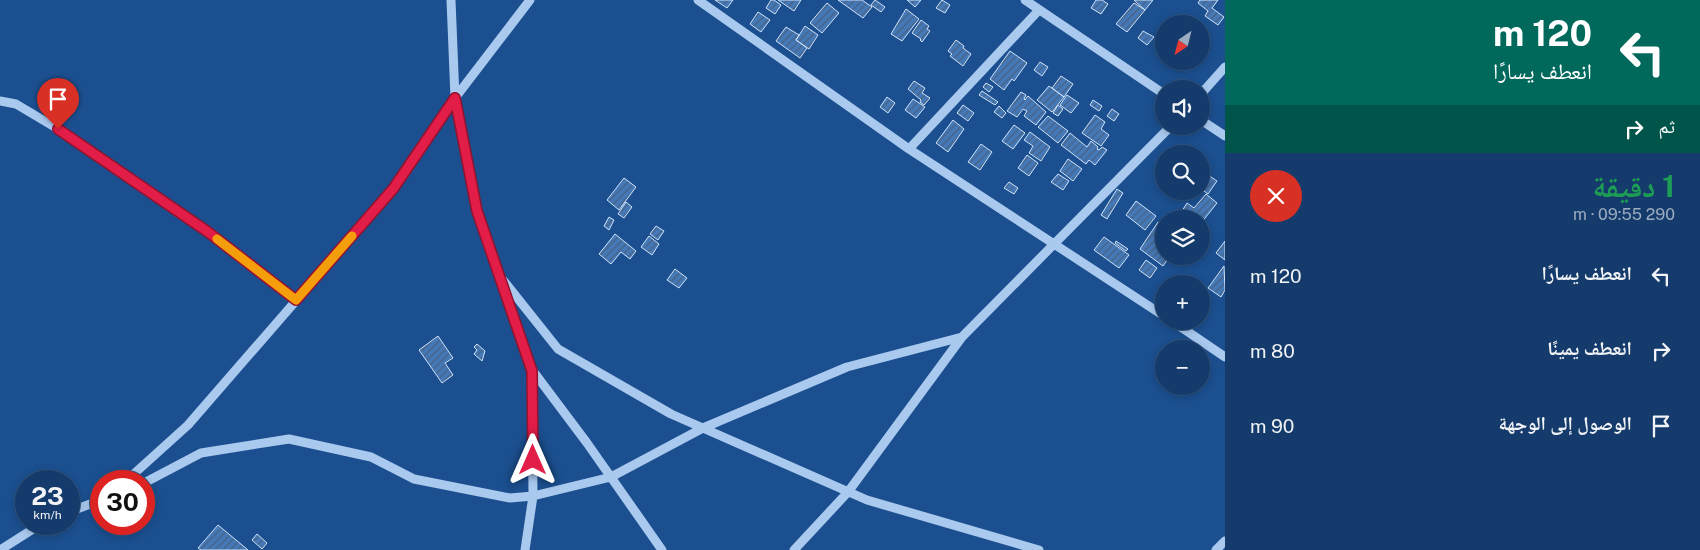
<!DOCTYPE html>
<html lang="ar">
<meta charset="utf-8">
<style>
:root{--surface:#143b6b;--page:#1d4271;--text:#f1f3f6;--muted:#9dadc1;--line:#33557e}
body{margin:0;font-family:"Public Sans","Noto Naskh Arabic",sans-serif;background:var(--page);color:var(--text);direction:rtl;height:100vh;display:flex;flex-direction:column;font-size:19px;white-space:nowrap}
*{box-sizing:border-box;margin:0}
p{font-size:16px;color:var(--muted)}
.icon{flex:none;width:28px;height:28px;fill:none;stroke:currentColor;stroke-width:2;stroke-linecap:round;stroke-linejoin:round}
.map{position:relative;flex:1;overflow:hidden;direction:ltr}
.panel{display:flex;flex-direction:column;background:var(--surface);width:475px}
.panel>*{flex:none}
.guide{background:#00695c;color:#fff;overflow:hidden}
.needle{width:32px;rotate:215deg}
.buttons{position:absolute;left:1155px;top:15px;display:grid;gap:10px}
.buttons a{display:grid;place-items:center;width:55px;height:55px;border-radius:50%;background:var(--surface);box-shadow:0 2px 8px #0003,0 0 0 1px var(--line);font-size:25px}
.speed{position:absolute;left:15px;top:470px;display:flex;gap:10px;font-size:25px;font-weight:700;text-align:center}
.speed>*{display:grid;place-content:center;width:65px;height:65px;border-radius:50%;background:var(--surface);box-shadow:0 2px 8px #0003,0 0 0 1px var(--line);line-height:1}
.speed small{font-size:12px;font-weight:400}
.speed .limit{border:8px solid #d22;background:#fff;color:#111}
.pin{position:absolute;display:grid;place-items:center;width:42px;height:42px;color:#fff;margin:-51px -21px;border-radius:50% 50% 50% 0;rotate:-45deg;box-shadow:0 0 5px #0007}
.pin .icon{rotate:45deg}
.me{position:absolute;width:55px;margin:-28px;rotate:0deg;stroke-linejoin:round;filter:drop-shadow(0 0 4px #0008)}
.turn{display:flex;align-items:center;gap:18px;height:105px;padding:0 25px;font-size:22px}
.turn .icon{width:65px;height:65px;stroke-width:2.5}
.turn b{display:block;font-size:35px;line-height:42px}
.then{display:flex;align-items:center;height:48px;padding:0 25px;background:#0003;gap:10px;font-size:19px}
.round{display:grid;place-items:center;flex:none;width:52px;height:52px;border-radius:26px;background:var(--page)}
.overview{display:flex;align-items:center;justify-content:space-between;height:85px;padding:0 25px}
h1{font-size:30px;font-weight:700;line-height:38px;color:#1e9e55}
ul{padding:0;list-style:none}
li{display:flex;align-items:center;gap:15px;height:75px;padding:0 25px}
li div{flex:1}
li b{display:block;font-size:19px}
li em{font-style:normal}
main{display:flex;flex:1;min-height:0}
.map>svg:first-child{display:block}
</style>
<main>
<section class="panel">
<div class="guide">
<div class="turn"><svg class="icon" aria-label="left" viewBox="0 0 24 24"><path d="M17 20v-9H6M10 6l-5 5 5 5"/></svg><div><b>120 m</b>انعطف يسارًا</div></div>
<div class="then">ثم<svg class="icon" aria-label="right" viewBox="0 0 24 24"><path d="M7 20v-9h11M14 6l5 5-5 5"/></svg></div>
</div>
<div class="overview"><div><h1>1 دقيقة</h1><p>290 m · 09:55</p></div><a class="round" style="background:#d93025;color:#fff"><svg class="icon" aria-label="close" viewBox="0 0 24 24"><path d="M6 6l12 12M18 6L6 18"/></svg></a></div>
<ul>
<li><svg class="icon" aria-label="left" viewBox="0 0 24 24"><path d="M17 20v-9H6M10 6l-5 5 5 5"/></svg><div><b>انعطف يسارًا</b></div><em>120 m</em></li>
<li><svg class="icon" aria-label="right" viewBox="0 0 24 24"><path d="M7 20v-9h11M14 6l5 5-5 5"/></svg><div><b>انعطف يمينًا</b></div><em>80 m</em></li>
<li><svg class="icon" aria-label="arrive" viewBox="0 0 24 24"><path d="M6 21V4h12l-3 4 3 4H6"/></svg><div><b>الوصول إلى الوجهة</b></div><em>90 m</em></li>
</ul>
</section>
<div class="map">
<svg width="1225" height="550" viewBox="0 0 1225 550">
<defs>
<pattern id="building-hatch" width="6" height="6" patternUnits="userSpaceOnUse" patternTransform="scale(1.25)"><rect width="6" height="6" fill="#4478b7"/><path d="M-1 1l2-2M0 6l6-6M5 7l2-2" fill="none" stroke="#486282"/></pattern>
</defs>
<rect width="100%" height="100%" fill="#1b4f8f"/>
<path fill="url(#building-hatch)" stroke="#cfe3fa" d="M715 0H733L727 8Z
M771 0H774L781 5 775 14 766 8Z
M778 0H801L794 11Z
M838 0H862L872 7 863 18Z
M875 0 885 7 881 12 871 5Z
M907 0H921L915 7Z
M942 0 950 5 945 13 936 8Z
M1096 0H1102L1108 4 1101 14 1091 8Z
M1134 0H1153L1145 10Z
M1200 0H1218L1212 8 1224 17 1218 25 1205 16 1208 11 1198 3Z
M827 3 839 13 822 33 810 23Z
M1134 3 1145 10 1127 32 1116 24Z
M906 9 919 19 902 41 891 34Z
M758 12 770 20 761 32 750 24Z
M921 20 929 26 927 29 930 31 922 42 920 40 921 39 912 33Z
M805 26 818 35 809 49 796 40Z
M786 27 799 35 796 40 807 48 800 58 776 41Z
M1143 31 1154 37 1147 45 1138 38Z
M1201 32 1208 38 1201 45Z
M956 40 964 46 963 48 971 54 963 66 950 56 952 54 948 51Z
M1010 51 1027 63 1014 81 1012 79 1004 90 990 79Z
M1040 62 1048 67 1042 76 1034 70Z
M1061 76 1073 84 1064 97 1052 88Z
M914 81 925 88 922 93 930 98 924 105 920 102 921 100 908 89Z
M986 83 993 87 989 92 983 87Z
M1049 86 1064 97 1052 112 1037 100Z
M982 91 998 102 995 105 979 95Z
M1021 92 1026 95 1024 99 1025 100 1028 96 1046 112 1036 125 1024 116 1027 111 1023 109 1017 117 1007 111Z
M1067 95 1079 103 1071 113 1060 105Z
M887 97 895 103 888 113 880 107Z
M913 99 925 107 916 118 905 110Z
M1093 100 1102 106 1099 111 1090 105Z
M963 105 974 113 968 121 957 113Z
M1058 105 1063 109 1058 116 1053 113Z
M999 106 1006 113 1002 118 994 112Z
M1112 109 1119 114 1114 121 1107 116Z
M1095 115 1105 122 1101 129 1109 135 1101 146 1082 133Z
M1048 116 1068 131 1058 143 1038 127Z
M953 120 964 129 948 152 936 143Z
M1014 125 1025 133 1013 149 1002 141Z
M1030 132 1050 147 1041 161 1029 153 1033 146 1024 140Z
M1070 133 1087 147 1091 141 1098 147 1097 149 1099 150 1102 147 1107 150 1095 165 1089 160 1086 164 1061 145Z
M981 144 992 152 980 170 968 162Z
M1027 155 1038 163 1029 176 1018 168Z
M1068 159 1082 169 1073 181 1060 171Z
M1162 165 1164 167V180L1156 175Z
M1058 174 1069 181 1063 190 1051 182Z
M1208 175 1217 181 1208 194 1201 189V184Z
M624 178 636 187 619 210 607 200Z
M1009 182 1018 188 1014 194 1004 188Z
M1117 189 1123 193 1107 219 1101 215Z
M1206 194 1217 203 1201 223V219H1192L1182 211 1187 203 1194 208Z
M1136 201 1156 216 1145 230 1126 215Z
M626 202 632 207 624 218 618 214Z
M1181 210 1192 219H1174Z
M609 217 614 220 609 230 604 226Z
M1158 222 1164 226V256H1170L1163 266 1140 249Z
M656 226 664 231 658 240 650 234Z
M615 234 636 251 630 259 621 252 611 264 599 254Z
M649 236 659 244 652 255 641 247Z
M1104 237 1129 255 1119 268 1094 250Z
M1116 241 1128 249 1126 251 1115 243Z
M1225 241V260L1216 253Z
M1146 260 1157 268 1150 278 1139 270Z
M1224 266 1225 290 1221 297 1208 288Z
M675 269 687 278 679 288 667 280Z
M438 336 453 358 445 363 453 375 442 383 419 350Z
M477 344 485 351 482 361 474 354 477 350 474 347Z
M218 525 248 550H201L198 548Z
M257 534 267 543 262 549 252 540Z"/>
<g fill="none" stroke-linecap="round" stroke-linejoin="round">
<path stroke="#a9c9ee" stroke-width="9" d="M451 0 455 98 477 211 532 371 533 496 611 477 703 428 847 367 962 337 1171 126
M698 0 909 149 1164 316
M1025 0 1164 94
M1201 94 1225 67
M0 101 16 104 58 129 208 233 296 300
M1201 120 1225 136
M909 149 1039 10
M503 280 558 349 671 414 867 500 1039 550
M1172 321 1225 357
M533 371 587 443 662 550
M126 481 188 425 393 189 455 98 530 0
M144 483 201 453 289 439 371 457 414 479 510 498 533 496 525 550
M69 512 101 500
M0 550 41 524
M794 550 848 492 962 337
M1216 550 1225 541"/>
</g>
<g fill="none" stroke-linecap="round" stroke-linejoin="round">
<g stroke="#92132f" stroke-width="12">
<path id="route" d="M58 129 208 232 296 300 393 189 455 98 477 211 532 371 533 460"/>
</g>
<use href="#route" stroke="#e11d48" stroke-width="9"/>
<path stroke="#f59e0b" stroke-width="9" d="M217 239 296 300 352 236"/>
</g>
</svg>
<div class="buttons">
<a><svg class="needle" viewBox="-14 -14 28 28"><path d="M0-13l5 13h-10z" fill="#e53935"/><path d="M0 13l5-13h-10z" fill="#9dadc1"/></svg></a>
<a><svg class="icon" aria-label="sound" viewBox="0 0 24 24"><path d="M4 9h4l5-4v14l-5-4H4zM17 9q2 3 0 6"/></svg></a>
<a><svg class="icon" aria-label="search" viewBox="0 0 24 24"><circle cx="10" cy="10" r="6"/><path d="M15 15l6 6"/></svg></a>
<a><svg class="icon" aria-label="layers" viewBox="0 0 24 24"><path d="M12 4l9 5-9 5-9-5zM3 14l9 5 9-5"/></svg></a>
<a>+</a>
<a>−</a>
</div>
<div class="speed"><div>23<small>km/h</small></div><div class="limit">30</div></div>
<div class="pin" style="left:58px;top:129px;background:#d93025"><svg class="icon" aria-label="arrive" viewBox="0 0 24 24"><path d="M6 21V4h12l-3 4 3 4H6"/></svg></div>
<svg class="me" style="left:533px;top:460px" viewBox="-20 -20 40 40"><path d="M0-17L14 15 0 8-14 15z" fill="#e11d48" stroke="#fff" stroke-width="4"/></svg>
</div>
</main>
